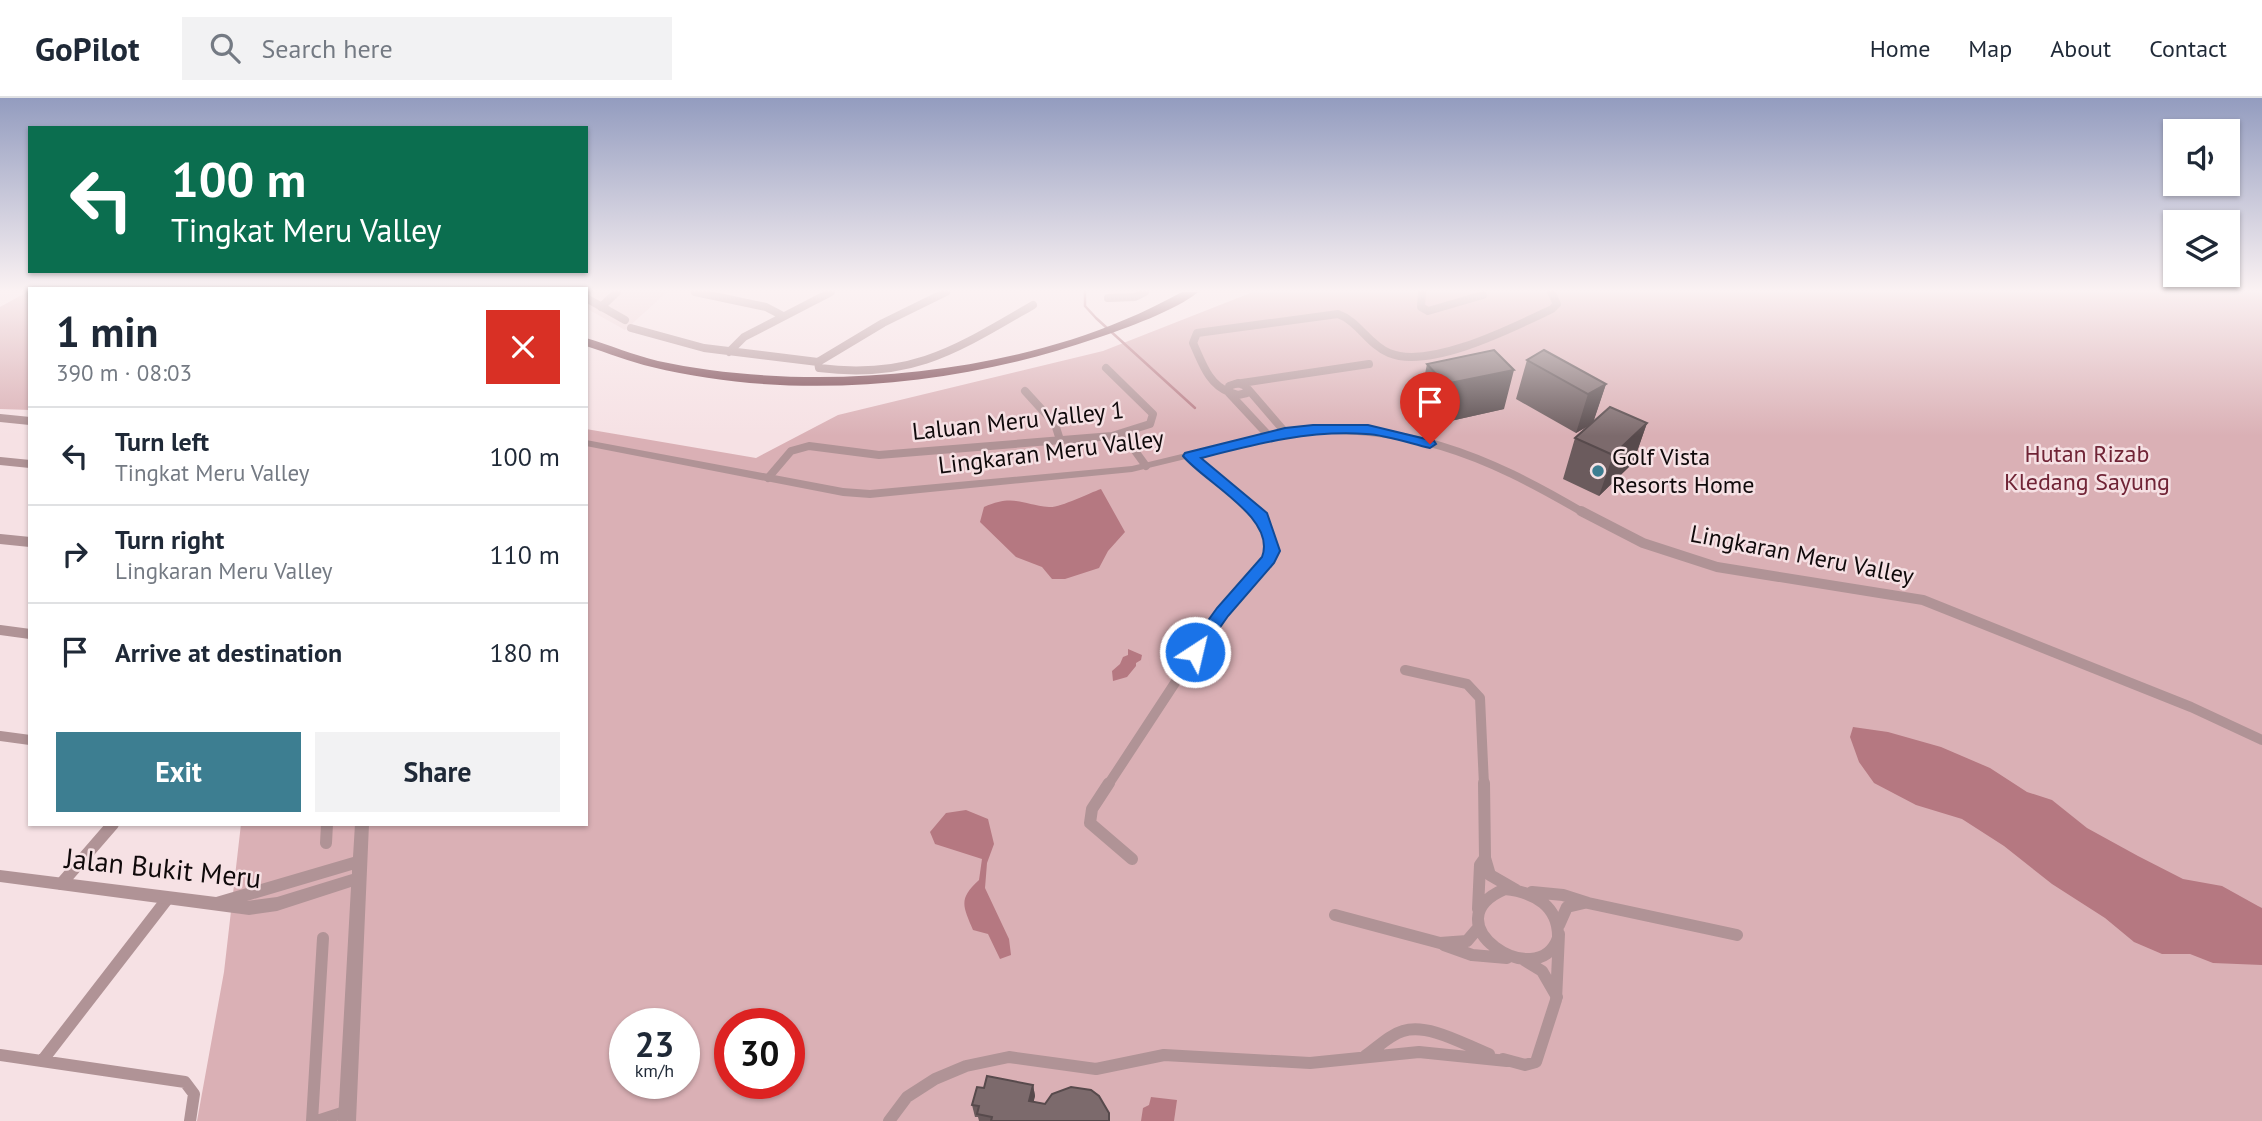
<!DOCTYPE html>
<meta charset="utf-8">
<style>
:root{--surface:#fff;--page:#f2f2f3;--text:#1f2937;--muted:#747a83;--line:#e0e1e3;--accent:#3d7e91}
body{margin:0;font-family:"PT Sans",sans-serif;background:var(--page);color:var(--text);height:100vh;display:flex;flex-direction:column;font-size:26px;white-space:nowrap}
*{box-sizing:border-box;margin:0}
p{font-size:23px;color:var(--muted)}
.icon{flex:none;width:38px;height:38px;fill:none;stroke:currentColor;stroke-width:2;stroke-linecap:round;stroke-linejoin:round}
.map{position:relative;flex:1;overflow:hidden}
.details{position:absolute;left:28px;top:189px;width:560px;height:539px;display:flex;flex-direction:column;background:var(--surface);border-radius:0px;box-shadow:0 2px 5px #0004}
.details>*{flex:none}
.guide{position:absolute;left:28px;top:28px;width:560px;height:147px;border-radius:0px;box-shadow:0 2px 5px #0004;background:#0b6e4f;color:#fff;overflow:hidden}
.tools{position:absolute;left:2163px;top:21px;display:grid;gap:14px}
.tools a{display:grid;place-items:center;width:77px;height:77px;border-radius:0px;background:var(--surface);box-shadow:0 2px 5px #0004;font-size:35px}
.speed{position:absolute;left:609px;top:910px;display:flex;gap:14px;font-size:35px;font-weight:700;text-align:center}
.speed>*{display:grid;place-content:center;width:91px;height:91px;border-radius:50%;background:var(--surface);box-shadow:0 2px 5px #0004;line-height:1}
.speed small{font-size:18px;font-weight:400}
.speed .limit{border:10px solid #d22;background:#fff;color:#111}
.pin{position:absolute;display:grid;place-items:center;width:60px;height:60px;color:#fff;margin:-72px -30px;border-radius:50% 50% 50% 0;rotate:-45deg;box-shadow:0 0 7px #0007}
.pin .icon{rotate:45deg}
.me{position:absolute;width:77px;margin:-38px;rotate:35deg;stroke-linejoin:round;filter:drop-shadow(0 0 5px #0008)}
.turn{display:flex;align-items:center;gap:24px;height:147px;padding:0 28px;font-size:32px}
.turn .icon{width:91px;height:91px;stroke-width:2.5}
.turn b{display:block;font-size:49px;line-height:60px}
.round{display:grid;place-items:center;flex:none;width:74px;height:74px;border-radius:0px;background:var(--page)}
.head{display:flex;align-items:center;justify-content:space-between;height:119px;padding:0 28px}
h1{font-size:42px;font-weight:800;line-height:52px}
.cta{display:flex;gap:14px;margin-top:auto;padding:14px 28px}
.cta a{flex:1;height:80px;border-radius:0px;background:var(--accent);color:#fff;font-size:28px;font-weight:800;line-height:80px;text-align:center}
.cta a+a{background:var(--page);color:var(--text)}
ul{padding:0;list-style:none}
li{display:flex;align-items:center;gap:21px;height:98px;padding:0 28px;border-top:2px solid var(--line)}
li div{flex:1}
li b{display:block;font-size:26px}
li em{font-style:normal}
header{display:flex;align-items:center;gap:42px;box-sizing:border-box;height:98px;padding:0 35px;background:var(--surface);border-bottom:2px solid var(--line)}
header strong{font-size:33px}
nav{display:flex;gap:38px;margin-inline-start:auto;font-size:24px}
.search{width:490px;height:63px;background:var(--page);display:flex;align-items:center;gap:18px;box-sizing:border-box;padding:0 24px;border-radius:0px;color:var(--muted);font-size:26px}
.map>svg:first-child{display:block}
</style>
<header>
<strong>GoPilot</strong>
<div class="search"><svg class="icon" aria-label="search" viewBox="0 0 24 24"><circle cx="10" cy="10" r="6"/><path d="M15 15l6 6"/></svg>Search here</div>
<nav><a>Home</a><a>Map</a><a>About</a><a>Contact</a></nav>
</header>
<div class="map">
<svg width="2262" height="1023" viewBox="0 0 2262 1023">
<rect width="100%" height="100%" fill="#f6e1e4"/>
<path fill="#edd1d4" d="M586 194H667L625 232 586 210Z"/>
<path fill="#dab0b5" fill-rule="evenodd" d="M27 194H30V312L0 311V209Z
M1253 194H2262V1023H197L224 874 241 726H586V331L756 360 838 317 1103 253ZM625 926H684V985H625ZM730 926H789V985H730Z"/>
<path fill="#b57881" d="M1101 391 1125 434 1108 453 1099 470 1065 481H1052L1042 469 1016 459 980 424 984 409C1013 396 1021 406 1049 409 1060 410 1089 395 1101 391Z
M1128 551 1142 557 1141 562 1136 565V568L1127 579 1113 583 1112 573 1120 566 1123 559 1128 557Z
M1853 629 1888 634 1941 649 1990 670 2027 694 2052 702 2087 730 2138 758 2183 781 2222 788 2258 808 2262 810V867L2213 865 2190 856H2162L2134 844 2105 820 2052 786 2004 748 1962 721 1916 707 1874 685 1859 664 1850 639Z
M966 712 988 721 994 746 987 765 985 790 1009 841 1011 857 1000 861 988 836 973 832C963 808 958 801 979 782L982 761 935 746 930 734 946 715Z
M1151 999 1177 1002 1174 1023H1141L1143 1010 1149 1007Z"/>
<g fill="none" stroke-linecap="round" stroke-linejoin="round">
<path stroke="#b57881" stroke-width="2.5" d="M1085 194V208L1096 220 1195 310"/>
<path stroke="#b09396" stroke-width="8" d="M695 194 766 209 783 218
M1422 194 1421 209 1428 213 1483 197
M586 200 625 222
M1108 200 1135 199 1145 194
M601 209 617 194
M631 230 704 250 818 264
M729 254 744 239 831 194
M818 264 819 270C912 282 957 251 1033 207
M818 264 883 225 946 194
M1238 285 1246 288 1247 295 1238 297 1229 294V288Z
M1235 286 1369 266
M1248 291 1285 334C1404 323 1484 356 1584 415
M1025 293 1055 326 1060 342
M1229 294C1208 286 1202 264 1193 245L1197 235 1338 216C1358 223 1369 247 1389 255 1430 272 1514 229 1552 211L1557 206 1551 194
M1229 295 1269 338
M0 320 30 323
M1122 335 1146 368
M1190 358 1257 415
M0 363 30 366
M768 380 791 353 809 348 879 357 1112 338 1150 326 1153 316 1106 270"/>
<path stroke="#b09396" stroke-width="10" d="M1581 413 1643 445 1717 469 1923 502 2191 609 2262 642
M0 441 30 444
M0 532 30 536
M1405 572 1467 586 1480 600 1484 687
M0 638 30 642
M1108 687 1209 533 1269 461C1272 444 1269 425 1255 413"/>
<path stroke="#b09396" stroke-width="12" d="M1109 685 1092 711 1090 725 1132 761
M1484 685 1485 760 1490 777 1516 792
M326 745 327 726
M61 786 113 726
M1505 791C1534 794 1559 808 1558 840 1538 897 1428 824 1505 791Z
M1532 794 1563 797 1588 805 1737 837
M1478 811 1480 767 1485 760
M1335 817 1440 845 1467 843 1479 829
M1559 827 1567 809 1584 805
M1444 847 1472 857 1507 860
M1524 862 1542 873 1557 899
M0 957 185 984 194 996 190 1023
M1365 958C1377 950 1389 937 1403 933 1429 925 1465 947 1489 956
M1503 961 1525 967 1536 964 1556 902 1559 836
M42 963 168 800
M312 1023 323 840
M317 1023 348 1013
M889 1023 907 999 935 981 966 968 1009 959 1096 971 1164 957 1310 965 1419 954 1507 963"/>
<path fill="#b09396" fill-rule="evenodd" d="M1285 331 1289 332 1290 334 1289 336 1132 374 870 400 843 398 586 348V342L843 390 870 392 1132 368Z
M355 726H369L356 1023H338L351 789 277 813 249 817 0 784V772L216 799 353 759ZM352 772V776L277 799 247 803Z"/>
<path fill="#74404a" fill-rule="evenodd" d="M1182 194H1198C1177 212 1124 231 1097 240 958 288 796 304 652 269 630 264 608 255 586 248V240C610 247 633 257 658 263 802 294 988 280 1124 222 1144 214 1163 204 1182 194Z"/>
</g>
<path fill="#6b5b5d" d="M1527 262 1606 286 1593 324 1647 325 1633 365 1599 398 1563 381 1575 340 1590 327 1576 335 1516 301Z
M1427 266 1504 311 1437 326 1419 305Z
M1033 987 1035 998 1033 1004 1109 1015 1110 1023H979L978 1019H975L972 1007 984 990Z"/>
<path fill="#574a4c" d="M1514 272 1504 311 1437 326 1445 286Z
M1606 286 1593 325 1576 335 1588 296Z
M1647 325 1633 365 1599 398 1613 357Z
M1033 987 1035 998 1031 1015 1029 1003Z"/>
<path fill="#7c6a6c" stroke="#574a4c" stroke-width="2" d="M1494 252 1514 272 1445 286 1427 266Z
M1544 252 1606 286 1588 296 1527 262Z
M1610 309 1647 325 1613 357 1575 340Z
M987 978 1033 987 1029 1003 1045 1006 1052 996 1071 989 1091 992 1099 998 1109 1015V1023H991L992 1019 977 1016 979 1008 972 1007 977 989 984 990Z"/>
<linearGradient id="sky" x2="0" y2="1"><stop stop-color="#939cbf"/><stop offset="0.57" stop-color="#fbf2f3"/><stop offset="1" stop-color="#fbf2f3" stop-opacity="0"/></linearGradient>
<rect width="2262" height="338" fill="url(#sky)"/>
<path fill="#1a73e8" stroke="#114b97" stroke-width="2" d="M1313 327H1368L1434 343 1436 346 1430 350C1409 345 1387 337 1366 336 1308 332 1256 346 1201 360L1267 415 1280 453 1274 465 1228 518 1200 558H1189L1186 554 1189 549 1217 510 1262 459C1277 420 1204 384 1183 358L1185 355 1285 330Z"/>
<circle fill="#3d7e91" stroke="#f6e1e4" stroke-width="2.5" cx="1598" cy="373" r="7"/>
<g text-anchor="middle" stroke-width="5" stroke-linejoin="round" paint-order="stroke">
<g font-size="24" fill="#100a0b" stroke="#f6e1e4">
<text transform="translate(1018 323) rotate(-6)" y="8">Laluan Meru Valley 1</text>
<text transform="translate(1051 354) rotate(-7)" y="8">Lingkaran Meru Valley</text>
<text transform="translate(1802 457) rotate(11)" y="8">Lingkaran Meru Valley</text>
</g>
<g font-size="24" fill="#702436" stroke="#f6e1e4">
<text x="2087" y="364">Hutan Rizab<tspan x="2087" dy="28">Kledang Sayung</tspan></text>
</g>
<g font-size="24" fill="#100a0b" stroke="#f6e1e4" text-anchor="start">
<text x="1612" y="367">Golf Vista<tspan x="1612" dy="28">Resorts Home</tspan></text>
</g>
<g font-size="28" fill="#100a0b" stroke="#f6e1e4">
<text transform="translate(163 770) rotate(6)" y="10">Jalan Bukit Meru</text>
</g>
</g>
</svg>
<div class="tools">
<a><svg class="icon" aria-label="sound" viewBox="0 0 24 24"><path d="M4 9h4l5-4v14l-5-4H4zM17 9q2 3 0 6"/></svg></a>
<a><svg class="icon" aria-label="layers" viewBox="0 0 24 24"><path d="M12 4l9 5-9 5-9-5zM3 14l9 5 9-5"/></svg></a>
</div>
<div class="speed"><div>23<small>km/h</small></div><div class="limit">30</div></div>
<div class="pin" style="left:1430px;top:346px;background:#d93025"><svg class="icon" aria-label="arrive" viewBox="0 0 24 24"><path d="M6 21V4h12l-3 4 3 4H6"/></svg></div>
<svg class="me" style="left:1195px;top:554px" viewBox="-20 -20 40 40"><circle r="17" fill="#1a73e8" stroke="#fff" stroke-width="3"/><path d="M0-11L8 9 0 5-8 9z" fill="#fff"/></svg>
<div class="guide">
<div class="turn"><svg class="icon" aria-label="left" viewBox="0 0 24 24"><path d="M17 20v-9H6M10 6l-5 5 5 5"/></svg><div><b>100 m</b>Tingkat Meru Valley</div></div>
</div>
<section class="details">
<div class="head"><div><h1>1 min</h1><p>390 m · 08:03</p></div><a class="round" style="background:#d93025;color:#fff"><svg class="icon" aria-label="close" viewBox="0 0 24 24"><path d="M6 6l12 12M18 6L6 18"/></svg></a></div>
<ul>
<li><svg class="icon" aria-label="left" viewBox="0 0 24 24"><path d="M17 20v-9H6M10 6l-5 5 5 5"/></svg><div><b>Turn left</b><p>Tingkat Meru Valley</p></div><em>100 m</em></li>
<li><svg class="icon" aria-label="right" viewBox="0 0 24 24"><path d="M7 20v-9h11M14 6l5 5-5 5"/></svg><div><b>Turn right</b><p>Lingkaran Meru Valley</p></div><em>110 m</em></li>
<li><svg class="icon" aria-label="arrive" viewBox="0 0 24 24"><path d="M6 21V4h12l-3 4 3 4H6"/></svg><div><b>Arrive at destination</b></div><em>180 m</em></li>
</ul>
<div class="cta"><a>Exit</a><a>Share</a></div>
</section>
</div>
